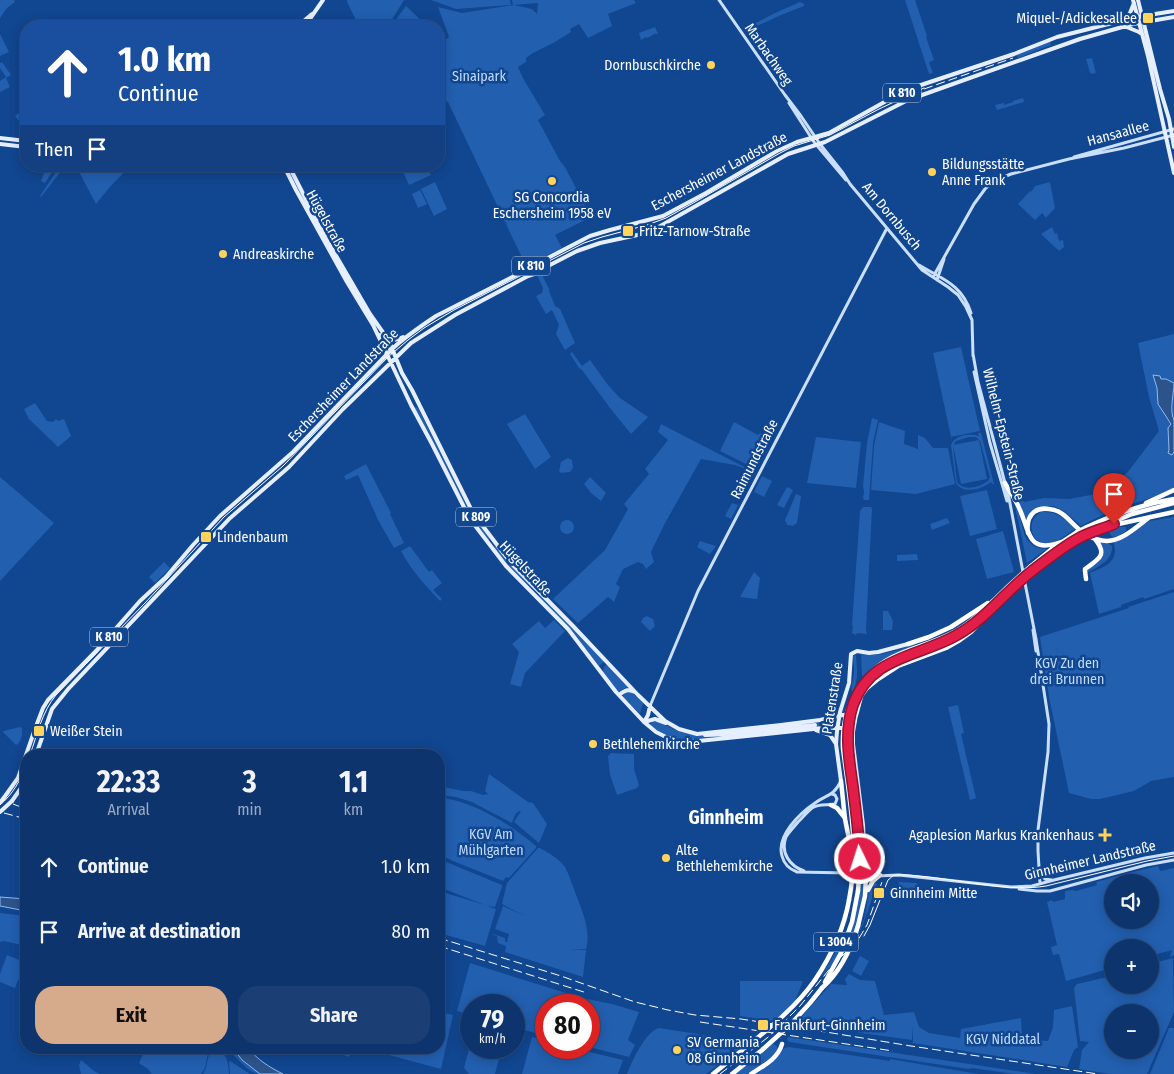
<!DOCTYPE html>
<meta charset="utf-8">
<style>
:root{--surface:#0d346c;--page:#1b3f74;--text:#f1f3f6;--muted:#9aaac2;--line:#2d4f7f;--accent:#d6ab8b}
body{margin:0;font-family:"Fira Sans Condensed",sans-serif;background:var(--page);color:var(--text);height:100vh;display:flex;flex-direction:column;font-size:19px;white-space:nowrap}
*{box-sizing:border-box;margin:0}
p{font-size:16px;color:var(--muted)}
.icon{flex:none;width:28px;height:28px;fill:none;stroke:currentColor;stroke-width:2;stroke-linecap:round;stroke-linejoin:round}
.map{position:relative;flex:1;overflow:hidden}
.details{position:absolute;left:20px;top:749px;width:425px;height:305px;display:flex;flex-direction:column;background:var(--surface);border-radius:20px;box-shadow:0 2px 12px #0003,0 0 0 1px var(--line)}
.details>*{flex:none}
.banner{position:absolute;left:20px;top:20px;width:425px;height:152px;border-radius:20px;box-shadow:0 2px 12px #0003,0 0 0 1px var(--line);background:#1a4fa0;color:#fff;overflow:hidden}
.buttons{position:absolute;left:1104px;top:874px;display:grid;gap:10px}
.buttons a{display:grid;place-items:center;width:55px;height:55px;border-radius:50%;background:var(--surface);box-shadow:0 2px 12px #0003,0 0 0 1px var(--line);font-size:25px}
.speed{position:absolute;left:460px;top:994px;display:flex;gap:10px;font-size:25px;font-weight:700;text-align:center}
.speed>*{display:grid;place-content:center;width:65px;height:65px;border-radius:50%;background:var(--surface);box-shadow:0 2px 12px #0003,0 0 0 1px var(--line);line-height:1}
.speed small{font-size:12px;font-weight:400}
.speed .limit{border:8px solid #d22;background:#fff;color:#111}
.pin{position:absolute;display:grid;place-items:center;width:42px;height:42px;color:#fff;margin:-51px -21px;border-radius:50% 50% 50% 0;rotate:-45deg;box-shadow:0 0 5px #0007}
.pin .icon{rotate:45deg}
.me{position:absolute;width:55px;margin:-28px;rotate:356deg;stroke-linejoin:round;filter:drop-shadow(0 0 4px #0008)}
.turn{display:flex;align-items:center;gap:18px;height:105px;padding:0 15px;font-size:22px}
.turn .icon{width:65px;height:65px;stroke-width:2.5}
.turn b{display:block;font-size:35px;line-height:42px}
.then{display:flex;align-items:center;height:48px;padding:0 15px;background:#0003;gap:10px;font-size:19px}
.eta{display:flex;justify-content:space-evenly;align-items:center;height:85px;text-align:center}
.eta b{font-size:30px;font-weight:700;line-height:35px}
.cta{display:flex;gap:10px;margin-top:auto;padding:10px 15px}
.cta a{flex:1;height:58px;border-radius:20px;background:var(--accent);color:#111;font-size:20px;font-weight:700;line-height:58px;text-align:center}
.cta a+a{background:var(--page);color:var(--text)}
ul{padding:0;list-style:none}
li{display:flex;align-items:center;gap:15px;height:65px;padding:0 15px}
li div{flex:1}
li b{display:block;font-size:19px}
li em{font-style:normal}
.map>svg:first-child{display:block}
</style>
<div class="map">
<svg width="1174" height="1074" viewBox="0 0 1174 1074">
<rect width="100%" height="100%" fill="#114690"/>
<path fill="#225faf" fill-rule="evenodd" d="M0 0H14L15 2 7 8 0 18Z
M347 0H404L388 26H359L347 2Z
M431 0H510L511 5 456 9Z
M512 0H634L636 3 608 14 612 26 588 38 579 24 570 29 571 32 555 42 533 53 526 58V62L518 67 524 80 545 115 538 120 560 161 565 167 591 217 555 235 562 248 526 266 448 102 439 98V44L449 37 438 7 462 13 514 5 532 9 537 14 538 3 513 5Z
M905 0H915L927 36 926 37 934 60 929 62 933 73 929 74Z
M800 2 804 4V6L781 15 746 31 744 29 775 13Z
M406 6 426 25V26H391Z
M655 27 658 34H653V35L647 38 646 37 641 40 639 33Z
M0 34 9 52 0 56Z
M1050 41 1051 45 1018 58 1016 55Z
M1092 58 1096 73 1092 74 1090 73 1086 59Z
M2 62 11 75 6 78 10 87 0 92V81L6 77 0 68V63Z
M1023 98 1024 102 997 110 995 105 1004 103V105L1013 102V101Z
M26 108V120L22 124 15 116Z
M47 166H56L45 183 41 181Z
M60 166H65L41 197 40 196Z
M76 166H130L109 188 96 204Z
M413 166H427L431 175 409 185 403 172Z
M435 182 447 209 434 216 421 189Z
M1050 182 1055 208 1046 218 1042 213 1035 220 1018 204 1030 191 1031 192 1035 186Z
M420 190 427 204 418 208 412 194Z
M1052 227 1055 234 1057 233 1059 241 1063 240 1064 247 1059 251 1041 234Z
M541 273 549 289V291L555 306 560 309 575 343 565 350 556 334 559 325 552 310 546 314 536 296 542 293 543 288 537 275Z
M1174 334V488L1154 497 1129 505 1104 514 1081 526 1064 511 1053 506 1042 507 1038 508 1027 520 1014 492 1018 491 1017 493 1024 502 1044 498 1069 499 1096 494 1127 473 1159 431 1149 397 1138 343Z
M961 347 980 431 951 437 933 353Z
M572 352 582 366 590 360 608 385 620 398 648 417 631 434 610 408 582 370 579 368 570 354Z
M35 403 47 421 53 422 56 419 58 421 64 419 71 436 58 447 29 419 24 409Z
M416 407 418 408 471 514 490 538 489 540H488L472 520 414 408Z
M525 414 551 457 535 469 507 424Z
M872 418 878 420 873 443 869 500H864L863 498 864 492 863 486 867 443Z
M734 422 758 435 760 433 772 439 756 469 720 451Z
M879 422 905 431 904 444 918 449V435L925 438 933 448H948L955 484 916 494 871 490 874 446Z
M661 424 754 472 735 465 701 459 664 525 651 552 654 562 646 569 643 564 638 562 623 569 616 584 620 587 614 602 608 597 578 623 553 599 605 550 628 509 624 504 649 474 645 469 668 440 658 432Z
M978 433H981L994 484H992L991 482C982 489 963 495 956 483L951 445C955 435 969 433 979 436ZM969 437H976L980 441 990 477 988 481C980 487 964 492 957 482L953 446 956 441Z
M816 437 861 442 856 488 807 483Z
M979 440 987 479 961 484 953 445Z
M568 458 572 460 573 468 570 472 561 473 559 471 561 462Z
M366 464 391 513 390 514 404 543 394 548 378 520 358 475 346 480 344 476Z
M762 476 772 481 764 497 754 492Z
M0 477 54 523 0 581Z
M590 477 606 493 601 501 591 493 584 484Z
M787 487 793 490 784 508 777 505Z
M987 490 997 529 970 536 960 496Z
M796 494 801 496 797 523 793 526 787 525 785 520Z
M1014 501 1016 503 1025 536C1030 545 1036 549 1047 549L1027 563Z
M732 503 738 505 731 519 725 516Z
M863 507H871L872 509 866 629 867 634 857 633 856 635 852 633 853 626 852 625 860 511Z
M1041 512C1056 511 1066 518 1075 529 1067 534 1057 543 1047 544 1035 544 1028 530 1033 520 1035 516 1038 514 1041 512Z
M1174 517V589L1144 599 1143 597 1121 605V607L1099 614 1090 573C1107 566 1120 561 1113 541L1123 537 1149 521Z
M947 518 950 523 932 530 930 524Z
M560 527a7 7 0 1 1 14 0a7 7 0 1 1-14 0Z
M1120 527H1126V531L1118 536 1112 537 1108 530Z
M1003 531 1014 572 987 579 976 539Z
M700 541 716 546 710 554 697 547Z
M1098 541H1105L1112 546C1113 561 1098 566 1087 573V569L1102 556Z
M410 546 429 572 432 570 442 583 433 590 442 599 440 601C425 585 411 570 401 551Z
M495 546 535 589V591L511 569 494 548Z
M917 554 918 560 897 561V555Z
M164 562 170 568 155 583 149 577Z
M754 572 760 578 757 599 740 597Z
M1174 592V777L1151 781 1134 791 1100 799H1091L1069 793 1049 697 1040 637 1129 608 1128 607Z
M539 594H540L605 661 599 666 572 631 540 598Z
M883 611H888L893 621 892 630H883Z
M647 616 653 619 655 626 650 631 641 622 643 618Z
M554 620 565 631 525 673 521 687 510 684 519 652 512 644 539 621 545 628Z
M915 644 916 645C895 652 877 661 862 677L861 654C880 658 897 650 915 644Z
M854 654 856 656C857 670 859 680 852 693 850 685 854 680 854 672 855 665 852 661 854 654Z
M606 665 610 666 630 687 625 688 618 692 603 672 604 667Z
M626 692H631L643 703 640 714 624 698 623 695Z
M958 705 964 733 961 734 976 798 970 800 948 707Z
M652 722H657L662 723C686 738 707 736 734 735 716 738 693 744 675 738 666 736 658 730 650 726Z
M20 727 22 728C23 734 21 743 16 745L3 732 4 731Z
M611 753 634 754V769L639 785 637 788 617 795 610 775 608 756Z
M489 774 528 802 533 803 547 824 539 843 514 822 521 811C515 811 514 818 512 823L472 802 456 797 439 795V786L463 791H471L483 795 488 794 485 791Z
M439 797C474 802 509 823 536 846V848L509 878 506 877 503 881 453 861 439 854Z
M538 848H540C549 853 559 859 565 867 569 874 571 882 574 889 580 907 592 929 586 949H570L586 950 583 977 505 952 506 946 498 943 497 936 493 935V934L505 938V942H507L509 934 495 929 503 906 525 916 502 904 507 883Z
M439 859 502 885V887L495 907 487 906 496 909 485 946 439 933V891L485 905 439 887Z
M1158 866 1160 871 1174 868V955L1170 957 1172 950 1150 956V948H1112V968L1066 981 1059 954 1053 955 1051 947 1057 945 1047 902 1052 900 1053 902 1065 899V891L1073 890 1076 891 1097 885 1096 882 1133 872ZM1112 882H1150V920H1112Z
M865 879 861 909 856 929 859 932 865 916 870 886 873 881 877 884 879 879 863 924 857 938 852 946 823 974 853 922 860 892 861 882Z
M899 882 917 883V886H920V889L922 890 921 895 898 892Z
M0 913 26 916V946L4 941 0 942Z
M7 955 26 963V973L23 982 18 980 15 988 0 982V974Z
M860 956 869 961 861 976 852 971Z
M1173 958 1174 1012 1147 1074H1110L1079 1069 1082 1050 1089 1042 1080 1041 1074 988 1077 984 1112 976V985H1150V964ZM1135 1003 1137 1012H1150V1050H1112V1012H1136Z
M470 963 582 998 612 1004 639 1012 628 1040 635 1045 629 1057 589 1047V1005H546V1036L514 1027V1005H471V1015L457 1011Z
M849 974 860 980 875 981 884 1015 914 1012 919 1027 929 1033 960 1038 961 1029 1021 1018 1022 1039 1048 1041 1053 1027 1054 1010 1072 1006 1078 1047 1074 1050 1067 1067 913 1043V1025L912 1040 795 1024 831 984 847 985 845 979Z
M740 981H803L795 1001 774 1021 740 1016Z
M439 1012 453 1015 441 1069 389 1055 391 1048H439Z
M659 1028 749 1042 738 1051 706 1074H627C632 1061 645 1032 659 1028Z
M1169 1028H1174V1074H1150Z
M532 1037 546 1040V1048H573L623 1060 618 1074H522Z
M788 1037 1036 1074H1014L972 1068 969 1069 789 1042 787 1039Z
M471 1041V1048H485L482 1063 486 1048H502L495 1074H469L464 1068Z
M773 1044 777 1046V1051L775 1055 747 1074H735Z
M788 1047 836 1053 890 1061V1059L978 1074H757C767 1067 777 1050 788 1047Z
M146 1048H209L205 1068 201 1074H152L148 1069 139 1063Z
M228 1048H233L246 1064 260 1074C250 1074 234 1056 228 1048Z
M298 1048H351L349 1057C334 1050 314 1050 298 1048Z
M210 1049C227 1051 228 1059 229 1074H203L206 1068Z
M81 1060 94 1071 100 1074H81L79 1065Z
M230 1061 250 1074H230L229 1062Z"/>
<path fill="#2d548a" stroke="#8cbbf6" d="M1153 375 1160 376 1161 379H1166L1174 383C1174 394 1169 410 1174 420V452L1172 455 1168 453 1169 450 1168 428 1171 424 1158 404 1157 388Z
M0 897 26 899V911L0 906Z
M233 1048H248C258 1060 269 1067 283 1074H260L242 1060Z"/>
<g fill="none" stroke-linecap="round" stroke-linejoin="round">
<path stroke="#3562a1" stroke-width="4" stroke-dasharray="4 2" stroke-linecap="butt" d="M815 725 830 724 839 727"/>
<path stroke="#cadffc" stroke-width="3" d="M719 0 785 95 801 116 820 144 843 173 850 184 922 270 948 287 958 295 966 307 972 320
M789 103 814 142 846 180
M1074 157 1174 129
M919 265C942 279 962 284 971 313
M933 277 974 204 985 189 994 181 1011 174 1069 159 1124 148 1174 135
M937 280 944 259
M972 320 973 356
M973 354 978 382 1009 498 1023 572
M974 372 990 443 1007 501
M1024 578 1036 639 1049 724 1048 752 1038 830V851L1040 884
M1033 630 1036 651
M650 706 698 591 887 228
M841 781C833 797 827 794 815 803 800 813 776 836 782 856 784 864 789 869 797 872L848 873 876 876 899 875 1011 887 1032 886 1054 880 1145 858 1174 853
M866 865 869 870 875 873
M804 871C790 866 780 853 786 837 789 832 794 827 798 822 803 817 807 812 812 808 820 803 827 806 835 804L837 799 835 795 832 794
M1039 872 1045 879 1052 880
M1019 889 1037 891H1050L1146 865 1174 860"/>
<path stroke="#e6efff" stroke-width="4" d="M1133 0 1148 56 1174 173
M1138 0 1160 89 1169 119 1174 147
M1124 20 1130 13 1134 3
M298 26 312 14
M305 26 323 0
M1124 26 1139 32 1142 34
M0 138 26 141
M0 144 26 147
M284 166 296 190 347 282 373 325 411 405 432 444 470 519 506 566 568 629 616 692 644 722 656 732 666 737 677 741 689 742 823 728H848L851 726 855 721
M289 166 324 235 370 314 389 341 402 373 412 390 473 513 504 554 513 565 573 626 638 695 665 721 679 729 697 734 781 725 820 720 843 715 848 716
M380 335 392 352
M387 337 395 340 403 337
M619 695C624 691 628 688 635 692
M856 715 853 732V744L863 825 866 875
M644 722 655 719 666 723
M644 722 648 715 650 706
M816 730 830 735 836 744
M705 735 733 734 815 725
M36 755 52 709 69 688 229 519 289 467 343 409 411 343 455 315 528 276 540 272 548 266 577 251 600 243 642 234 655 229 788 154 825 142 908 100 1080 39 1133 24 1174 17
M841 781 836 744 837 731 840 712 849 683 851 654 857 651 869 653 878 652 908 644
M3 799 18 778 35 729 43 708 48 700 96 651 140 601 166 577 193 545 220 516 293 452 392 349C406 336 421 326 436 316L524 271 532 265 542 261 590 236 610 230 663 216 706 193 777 151 797 142 829 133 897 95 912 88 1014 54 1057 37 1136 17 1174 11
M12 801 26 781"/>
<path stroke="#fff" stroke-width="4.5" d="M1005 483C1010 492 1016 500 1020 510 1030 533 1028 554 1061 542
M1146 503 1174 490
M1109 526 1174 512
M1087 527C1115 514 1143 504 1174 499
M1094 530 1132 514 1174 503
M1028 533C1027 526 1028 517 1034 512 1038 509 1043 508 1049 509 1065 510 1072 526 1085 534 1092 538 1100 541 1107 541 1124 540 1137 526 1150 517
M1031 566 1053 548 1077 532
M1031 571 1079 538
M1086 579 1085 571V569C1099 559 1108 555 1095 539
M908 644 929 637 951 627 988 603
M856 715 861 696 867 688 878 679 898 666 946 648 960 640 971 632 991 611
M841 781 845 819 852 854
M831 805 837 808 845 818
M868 890 873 881 880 875
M858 926 865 896 866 875
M841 953 852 922 858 891
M815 980C831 956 844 929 849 900
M791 1024 810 1003 822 988
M713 1074 745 1048
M732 1074 762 1050
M751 1074C763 1066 778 1059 782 1044"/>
<path stroke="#fff" stroke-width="1" d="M30 755C37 735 42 712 56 695L145 603 224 517 283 466 388 357 408 340 424 328 454 310 584 243 602 237 647 225 666 218 695 202 780 153 794 146 830 135 879 109 924 88
M0 805C13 794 20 781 26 766
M864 936 870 925 888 880 894 875C906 874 918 876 929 877 965 881 1011 892 1046 886L1147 861 1174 856"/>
<path stroke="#fff" stroke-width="1" stroke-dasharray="9 4" stroke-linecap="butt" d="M924 89 1013 58
M13 804 26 809
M4 813 26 819
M439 938 561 976 635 1002 668 1010 695 1015 741 1019 832 1033 911 1046 1098 1074
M439 946 587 993
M700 1022 893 1051
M720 1074 767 1038 782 1024 800 1006 832 966 858 940 867 925 883 879"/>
<path stroke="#e6efff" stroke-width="4" d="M0 802 3 799
M0 812 12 801"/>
<path stroke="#fff" stroke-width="4.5" d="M1077 532 1087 527
M1079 538 1094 530
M858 891C862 854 856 818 852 781 850 766 847 751 847 736 848 702 868 671 899 658 919 650 941 646 959 634 986 617 1008 593 1031 571
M849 900C859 849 850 800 843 749 841 708 860 670 899 654 918 646 938 641 956 631 971 623 982 611 994 600 1006 588 1018 577 1031 566
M825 982 841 953
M822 988C840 972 851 949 858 926
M745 1048C771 1027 796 1007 815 980
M762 1050 791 1024"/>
</g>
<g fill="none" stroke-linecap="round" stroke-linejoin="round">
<g stroke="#92132f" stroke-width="12">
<path id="route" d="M860 859C859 835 856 811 853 787 849 759 844 732 853 705 870 656 919 657 957 635 986 619 1006 591 1032 571 1045 561 1064 546 1079 538 1090 532 1102 529 1114 524"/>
</g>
<use href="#route" stroke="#e11d48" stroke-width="9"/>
</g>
<g fill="#ffd35c" stroke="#114690" stroke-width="2">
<rect x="1142" y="12" width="12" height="12" rx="2.5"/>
<circle cx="711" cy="65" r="5"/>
<circle cx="932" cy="172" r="5"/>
<circle cx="552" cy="181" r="5"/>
<rect x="622" y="225" width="12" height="12" rx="2.5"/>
<circle cx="223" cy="254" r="5"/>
<rect x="200" y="531" width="12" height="12" rx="2.5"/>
<rect x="33" y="725" width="12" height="12" rx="2.5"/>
<circle cx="593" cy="744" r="5"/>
<path d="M1102.5 827.5h5v5h5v5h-5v5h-5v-5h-5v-5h5z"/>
<circle cx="666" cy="858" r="5"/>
<rect x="873" y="887" width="12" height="12" rx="2.5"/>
<rect x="757" y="1019" width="12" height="12" rx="2.5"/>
<circle cx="677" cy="1050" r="5"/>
</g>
<g text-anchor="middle" stroke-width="5" stroke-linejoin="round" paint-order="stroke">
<g fill="#114690" stroke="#b8c8de" stroke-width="1">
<rect x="883" y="83.5" width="38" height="19" rx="4"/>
<rect x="512" y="256.5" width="38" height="19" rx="4"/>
<rect x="456" y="507.5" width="40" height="19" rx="4"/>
<rect x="90" y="627.5" width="38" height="19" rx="4"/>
<rect x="813.5" y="932.5" width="45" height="19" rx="4"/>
</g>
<g font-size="12" font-weight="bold" fill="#fff">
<text x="902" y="97">K 810</text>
<text x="531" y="270">K 810</text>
<text x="476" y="521">K 809</text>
<text x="109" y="641">K 810</text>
<text x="836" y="946">L 3004</text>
</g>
<g font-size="14" fill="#fff" stroke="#114690" text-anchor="start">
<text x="1137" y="23" text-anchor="end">Miquel-/Adickesallee</text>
<text x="701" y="70" text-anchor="end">Dornbuschkirche</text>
<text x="942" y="169">Bildungsstätte<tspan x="942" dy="16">Anne Frank</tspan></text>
<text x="552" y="202" text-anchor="middle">SG Concordia<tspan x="552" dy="16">Eschersheim 1958 eV</tspan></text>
<text x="639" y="236">Fritz-Tarnow-Straße</text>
<text x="233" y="259">Andreaskirche</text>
<text x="217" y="542">Lindenbaum</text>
<text x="50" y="736">Weißer Stein</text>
<text x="603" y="749">Bethlehemkirche</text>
<text x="1094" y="840" text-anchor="end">Agaplesion Markus Krankenhaus</text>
<text x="676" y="855">Alte<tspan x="676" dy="16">Bethlehemkirche</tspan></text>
<text x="890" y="898">Ginnheim Mitte</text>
<text x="774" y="1030">Frankfurt-Ginnheim</text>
<text x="687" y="1047">SV Germania<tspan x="687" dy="16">08 Ginnheim</tspan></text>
</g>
<g font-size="14" fill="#fff" stroke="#114690">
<text transform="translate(769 54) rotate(55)" y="5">Marbachweg</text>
<text transform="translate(1118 133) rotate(-15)" y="5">Hansaallee</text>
<text transform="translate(719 171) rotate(-28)" y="5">Eschersheimer Landstraße</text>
<text transform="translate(892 216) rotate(50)" y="5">Am Dornbusch</text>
<text transform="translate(327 221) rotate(61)" y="5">Hügelstraße</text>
<text transform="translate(343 385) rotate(-46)" y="5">Eschersheimer Landstraße</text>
<text transform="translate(1004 434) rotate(76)" y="5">Wilhelm-Epstein-Straße</text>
<text transform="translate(754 459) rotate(-63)" y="5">Raimundstraße</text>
<text transform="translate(526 568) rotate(47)" y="5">Hügelstraße</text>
<text transform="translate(832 698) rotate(-81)" y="5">Platenstraße</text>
<text transform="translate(1090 860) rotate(-13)" y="5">Ginnheimer Landstraße</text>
</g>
<g font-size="14" fill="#c2dcfd" stroke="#114690">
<text x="479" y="81">Sinaipark</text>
<text x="1067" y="668">KGV Zu den<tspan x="1067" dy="16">drei Brunnen</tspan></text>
<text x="491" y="839">KGV Am<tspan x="491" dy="16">Mühlgarten</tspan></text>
<text x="1003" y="1044">KGV Niddatal</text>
</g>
<g font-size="19" font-weight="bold" fill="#fff" stroke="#114690">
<text x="726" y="824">Ginnheim</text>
</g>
</g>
</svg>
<div class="buttons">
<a><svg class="icon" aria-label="sound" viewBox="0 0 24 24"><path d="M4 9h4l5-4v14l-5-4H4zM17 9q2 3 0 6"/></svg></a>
<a>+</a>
<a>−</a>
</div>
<div class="speed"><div>79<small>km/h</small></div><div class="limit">80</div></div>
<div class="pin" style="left:1114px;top:524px;background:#d93025"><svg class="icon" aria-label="arrive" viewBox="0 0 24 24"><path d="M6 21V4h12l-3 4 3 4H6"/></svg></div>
<svg class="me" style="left:860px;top:859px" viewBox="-20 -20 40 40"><circle r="17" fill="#e11d48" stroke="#fff" stroke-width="3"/><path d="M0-11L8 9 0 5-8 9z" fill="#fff"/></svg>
<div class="banner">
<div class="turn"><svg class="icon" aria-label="ahead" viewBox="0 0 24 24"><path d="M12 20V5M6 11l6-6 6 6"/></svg><div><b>1.0 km</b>Continue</div></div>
<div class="then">Then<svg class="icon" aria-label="arrive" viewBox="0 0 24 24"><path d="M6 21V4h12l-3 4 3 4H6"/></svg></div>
</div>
<section class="details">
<div class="eta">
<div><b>22:33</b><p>Arrival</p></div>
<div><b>3</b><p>min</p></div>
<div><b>1.1</b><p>km</p></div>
</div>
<ul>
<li><svg class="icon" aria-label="ahead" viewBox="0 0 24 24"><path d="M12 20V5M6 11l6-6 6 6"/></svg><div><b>Continue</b></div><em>1.0 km</em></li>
<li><svg class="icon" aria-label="arrive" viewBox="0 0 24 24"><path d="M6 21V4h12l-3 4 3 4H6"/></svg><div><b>Arrive at destination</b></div><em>80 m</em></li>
</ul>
<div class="cta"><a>Exit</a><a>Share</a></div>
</section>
</div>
